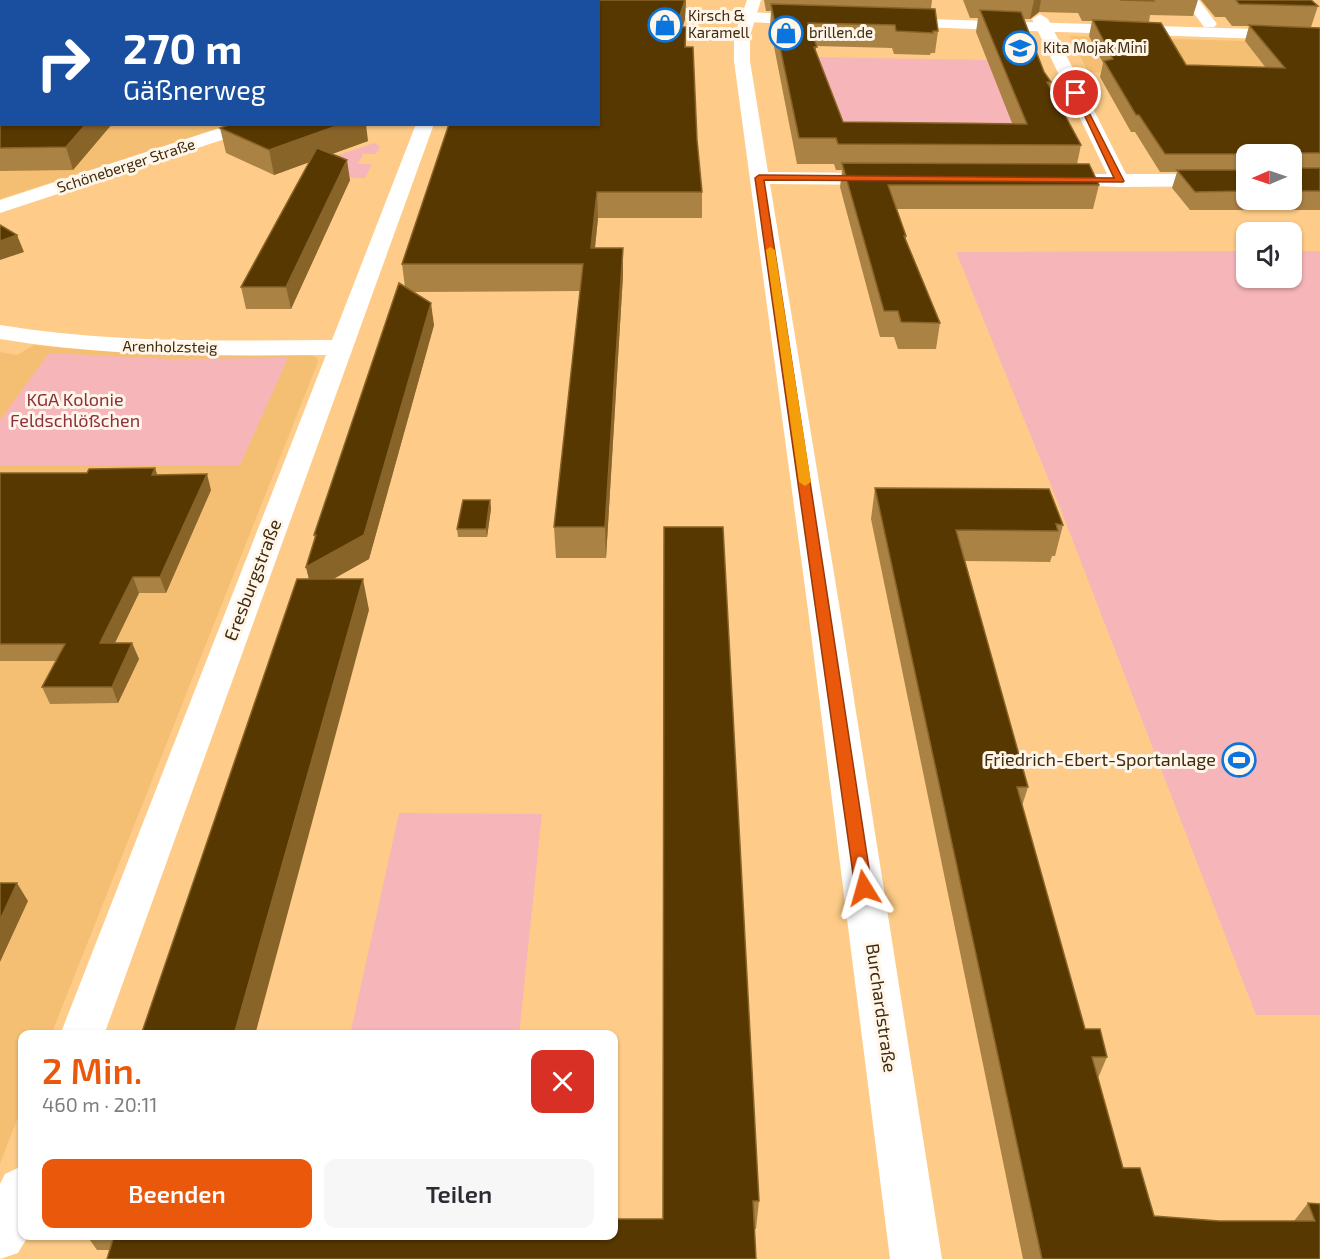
<!DOCTYPE html>
<html lang="de">
<meta charset="utf-8">
<style>
:root{--surface:#fff;--page:#f7f7f7;--text:#2b2b33;--muted:#7c7c81;--accent:#ea580c}
body{margin:0;font-family:"Exo 2",sans-serif;background:var(--page);color:var(--text);height:100vh;display:flex;flex-direction:column;font-size:22px;white-space:nowrap}
*{box-sizing:border-box;margin:0}
p{font-size:20px;color:var(--muted)}
.icon{flex:none;width:33px;height:33px;fill:none;stroke:currentColor;stroke-width:2;stroke-linecap:round;stroke-linejoin:round}
.map{position:relative;flex:1;overflow:hidden}
.drawer{position:absolute;left:18px;top:1030px;width:600px;height:210px;display:flex;flex-direction:column;background:var(--surface);border-radius:12px;box-shadow:0 2px 4px #0004}
.drawer>*{flex:none}
.guide{position:absolute;left:0px;top:0px;width:600px;height:126px;box-shadow:0 2px 4px #0004;background:#1a4fa0;color:#fff;overflow:hidden}
.needle{width:39px;rotate:268deg}
.controls{position:absolute;left:1236px;top:144px;display:grid;gap:12px}
.controls a{display:grid;place-items:center;width:66px;height:66px;border-radius:12px;background:var(--surface);box-shadow:0 2px 4px #0004;font-size:30px}
.pin{position:absolute;display:grid;place-items:center;width:51px;height:51px;color:#fff;margin:-26px;border:3px solid #fff;border-radius:50%;box-shadow:0 2px 6px #0007}
.me{position:absolute;width:66px;margin:-33px;rotate:352deg;stroke-linejoin:round;filter:drop-shadow(0 0 4px #0008)}
.turn{display:flex;align-items:center;gap:21px;height:126px;padding:0 24px;font-size:27px}
.turn .icon{width:78px;height:78px;stroke-width:2.5}
.turn b{display:block;font-size:42px;line-height:51px}
.round{display:grid;place-items:center;flex:none;width:63px;height:63px;border-radius:12px;background:var(--page)}
.summary{display:flex;align-items:center;justify-content:space-between;height:102px;padding:0 24px}
h1{font-size:36px;font-weight:600;line-height:45px;color:var(--accent)}
.primary-button{display:flex;gap:12px;margin-top:auto;padding:12px 24px}
.primary-button a{flex:1;height:69px;border-radius:12px;background:var(--accent);color:#fff;font-size:24px;font-weight:600;line-height:69px;text-align:center}
.primary-button a+a{background:var(--page);color:var(--text)}
.map>svg:first-child{display:block}
</style>
<div class="map">
<svg width="1320" height="1259" viewBox="0 0 1320 1259">
<rect width="100%" height="100%" fill="#fecc88"/>
<path fill="#f5bf73" d="M0 36 2 124 228 125 0 199Z
M1070 36 1245 41 1305 115 1161 75 1088 72Z
M34 345 126 353 309 354 317 358 318 362 51 1035H22V1107L0 1164V352L17 355Z"/>
<path fill="#f6b5b9" d="M807 57 993 60 1016 132 854 148Z
M374 143 380 146 376 154H363L358 164H372L365 178H353L317 162Z
M1246 251V278H1292V251H1320V1015H1256L1059 505 956 252Z
M49 353 170 359 288 358 240 465H0V420Z
M399 813 542 814 519 1035H350Z"/>
<g fill="none" stroke-linecap="round" stroke-linejoin="round">
<path fill="#fff" fill-rule="evenodd" d="M21 0H36L20 2Z
M747 0H761L750 36V61L768 172 885 173 892 175 895 179 892 183 885 185 770 184 840 610 942 1259H890L808 610 734 61V36Z
M1184 0H1199L1217 24 1214 27H1204Z
M1040 14 1048 19 1126 174H1246V186L1120 187 1046 184 1043 180 1046 176 1053 174H1107L1032 19Z
M416 124H434L104 1035H60L326 355C216 356 108 357 0 339V325C110 343 220 341 332 340Z
M22 1166V1236H28L18 1253 0 1259V1184L5 1174Z"/>
<path fill="#fff" fill-rule="evenodd" d="M592 0H617L703 10 814 15 822 20 814 25 703 20 598 6V2H591Z
M0 13H2V23H0Z
M893 18 1320 31V41L888 26 885 23Z
M232 124H261L258 128 0 213V200Z"/>
</g>
<path fill="#aa8244" fill-rule="evenodd" d="M569 0V2H27Z
M686 0 685 19 683 27H686V47L697 140 702 192V218H598L595 248 623 275 606 558H556L554 527 580 291 413 292 434 325 369 559 333 579 369 610 309 579 306 567 315 539 314 535 405 287 402 264Z
M764 0H932L931 9 938 31 935 53H931L930 55 894 54 892 48 816 46V53L843 122 1012 123 976 32 978 18H970L963 0H1198L1193 16 1150 15 1149 22 1186 65 1266 68 1245 41 1249 26H1232L1225 17H1215L1201 0H1311L1318 6 1311 27 1320 28V210H1190L1172 188 1177 172H1160L1135 132H1131L1100 77 1103 63 1089 36 1092 21H1082L1078 13 1039 12 1030 19H1024L1044 72 1051 82 1050 88 1081 145 1077 164 1099 185 1093 209H897L906 236V240L940 323 936 349H898L894 337H880L840 187 842 170H836L834 164H797L770 26 771 11H766ZM1246 154H1292V200H1246Z
M0 25 112 124 73 170 0 171Z
M220 128 368 141 332 154 350 180 291 309H246L241 287 309 162 274 175 226 153Z
M155 468 157 475 211 490 166 593H139L115 643H132L139 659 118 703 50 704 42 687 56 661H0V473H87Z
M875 488 1063 525 1055 556H1052L1050 562 965 561 1028 787 1022 806 1085 1029 1107 1057 1098 1078 1123 1168 1154 1216 1219 1221H1294L1308 1203 1320 1204V1259H1023L871 519Z
M490 500 491 509 487 537H458L457 529Z
M664 527H723L759 1201 756 1229H754L756 1259H107L110 1250H97L87 1236H614V1219H663Z"/>
<path fill="#896429" d="M526 0H569V2H521Z
M686 0 685 19 676 48V27Z
M1034 0H1041L1039 12 1030 19Z
M86 124H112L73 170 66 147Z
M342 124H366L368 141 274 175 269 150Z
M347 160 350 180 291 309 286 287Z
M597 192 598 218 592 275 591 248Z
M17 235 24 252 0 260V241Z
M623 248V275L606 558 605 527Z
M431 303 434 325 369 559 312 591 306 567Z
M155 468 160 484 152 475Z
M207 474 211 490 166 593 160 577Z
M490 500 491 509 487 537 486 529Z
M133 577 139 593 107 659 100 643Z
M363 579 369 610 255 1035H234Z
M132 643 139 659 118 703 112 687Z
M17 883 28 901 0 962V920Z"/>
<path fill="#573800" stroke="#896429" stroke-width="1.5" d="M29 0H526L521 2H444L440 0 399 1V2H27Z
M578 0H685L676 27H686L685 47H693L697 140 702 192H597L591 248H623L605 527H554L583 264H402L449 124H598V2H578Z
M1120 0H1153L1154 1Z
M1236 0H1311L1318 6 1239 4Z
M771 4 935 9 938 31H933V33L896 31 895 25 808 23 817 47H814L843 122 1027 124 980 10 1021 12 1044 72 1051 82H1047L1081 145 838 144 836 138H799Z
M1093 20 1161 23 1186 65 1285 68 1249 25 1320 28V153H1297V168H1320V191H1292V154H1165L1139 115H1136L1104 61 1113 59Z
M2 23V124H86L66 147 0 148V25Z
M231 124H342L269 150 220 128Z
M317 148 347 160 286 287H241Z
M842 163 1089 164 1099 185H888L906 236H904L940 323 901 322 898 311H884Z
M1177 170H1246V191L1195 192Z
M0 225 17 235 0 241Z
M399 283 431 303 364 535 306 567 316 535H314Z
M155 468 152 475 207 474 160 577H133L100 643H132L112 687H42L65 644H0V473H87L89 469Z
M875 488 1049 489 1063 525 1056 524 1058 531 956 530 1028 787H1017L1085 1029H1100L1107 1057H1092L1123 1168H1140L1154 1216 1219 1221H1315L1308 1203 1320 1204V1259H1042Z
M463 500H490L486 529H457Z
M664 527H723L759 1201H753L756 1259H107L114 1236H614V1219H663Z
M297 579H363L234 1035H141Z
M0 883H17L0 920Z"/>
<path fill="#ea580c" stroke="#983908" stroke-width="1.5" d="M1073 91 1079 93 1124 181 1123 182 764 180 872 888 870 893 864 895 858 893 855 888 755 178 759 175 1114 178Z"/>
<path fill="#f59e0b" d="M770 247 775 250 811 482 805 486 799 482 766 250Z"/>
<defs>
<g id="shop-ring" transform="scale(1.725)"><circle r="9.5" fill="#fff5e8" stroke="#0975dd" stroke-width="1.5"/><path d="M-5-2.5h2.3a2.7 3.5 0 0 1 5.4 0H5L5.5 6h-11ZM-1.5-2.5h3a1.5 2.3 0 0 0-3 0Z" fill="#0975dd"/></g>
<g id="school-ring" transform="scale(1.725)"><circle r="9.5" fill="#fff5e8" stroke="#0975dd" stroke-width="1.5"/><path d="M0-5L7-2L0 1L-7-2ZM-4 1L0 2.5L4 1V4Q0 6-4 4Z" fill="#0975dd"/></g>
<g id="stadium-ring" transform="scale(1.725)"><circle r="9.5" fill="#fff5e8" stroke="#0975dd" stroke-width="1.5"/><path d="M0-5a6.5 5 0 1 0 0 10a6.5 5 0 1 0 0-10ZM-3.5-1.8h7v3.6h-7Z" fill="#0975dd"/></g>
</defs>
<g fill-rule="evenodd">
<use href="#shop-ring" x="665" y="25"/>
<use href="#shop-ring" x="786" y="33"/>
<use href="#school-ring" x="1020" y="48"/>
<use href="#stadium-ring" x="1239" y="760"/>
</g>
<g text-anchor="middle" stroke-width="6" stroke-linejoin="round" paint-order="stroke">
<g font-size="15" fill="#3f2b0f" stroke="#fff5e8" text-anchor="start">
<text x="688" y="21">Kirsch &amp;<tspan x="688" dy="17">Karamell</tspan></text>
<text x="809" y="38">brillen.de</text>
<text x="1043" y="53">Kita Mojak Mini</text>
</g>
<g font-size="15" fill="#3f2b0f" stroke="#fff5e8">
<text transform="translate(126 166) rotate(-18)" y="5">Schöneberger Straße</text>
<text transform="translate(170 347) rotate(1)" y="5">Arenholzsteig</text>
</g>
<g font-size="18" fill="#8d2e3e" stroke="#fff5e8">
<text x="75" y="406">KGA Kolonie<tspan x="75" dy="21">Feldschlößchen</tspan></text>
</g>
<g font-size="18" fill="#3f2b0f" stroke="#fff5e8">
<text transform="translate(253 580) rotate(-69)" y="6">Eresburgstraße</text>
<text transform="translate(881 1008) rotate(82)" y="6">Burchardstraße</text>
</g>
<g font-size="18" fill="#3f2b0f" stroke="#fff5e8" text-anchor="end">
<text x="1216" y="766">Friedrich-Ebert-Sportanlage</text>
</g>
</g>
</svg>
<div class="controls">
<a><svg class="needle" viewBox="-14 -14 28 28"><path d="M0-13l5 13h-10z" fill="#e53935"/><path d="M0 13l5-13h-10z" fill="#7c7c81"/></svg></a>
<a><svg class="icon" aria-label="sound" viewBox="0 0 24 24"><path d="M4 9h4l5-4v14l-5-4H4zM17 9q2 3 0 6"/></svg></a>
</div>
<div class="pin" style="left:1076px;top:93px;background:#d93025"><svg class="icon" aria-label="arrive" viewBox="0 0 24 24"><path d="M6 21V4h12l-3 4 3 4H6"/></svg></div>
<svg class="me" style="left:864px;top:888px" viewBox="-20 -20 40 40"><path d="M0-17L14 15 0 8-14 15z" fill="#ea580c" stroke="#fff" stroke-width="4"/></svg>
<div class="guide">
<div class="turn"><svg class="icon" aria-label="right" viewBox="0 0 24 24"><path d="M7 20v-9h11M14 6l5 5-5 5"/></svg><div><b>270 m</b>Gäßnerweg</div></div>
</div>
<section class="drawer">
<div class="summary"><div><h1>2 Min.</h1><p>460 m · 20:11</p></div><a class="round" style="background:#d93025;color:#fff"><svg class="icon" aria-label="close" viewBox="0 0 24 24"><path d="M6 6l12 12M18 6L6 18"/></svg></a></div>
<div class="primary-button"><a>Beenden</a><a>Teilen</a></div>
</section>
</div>
